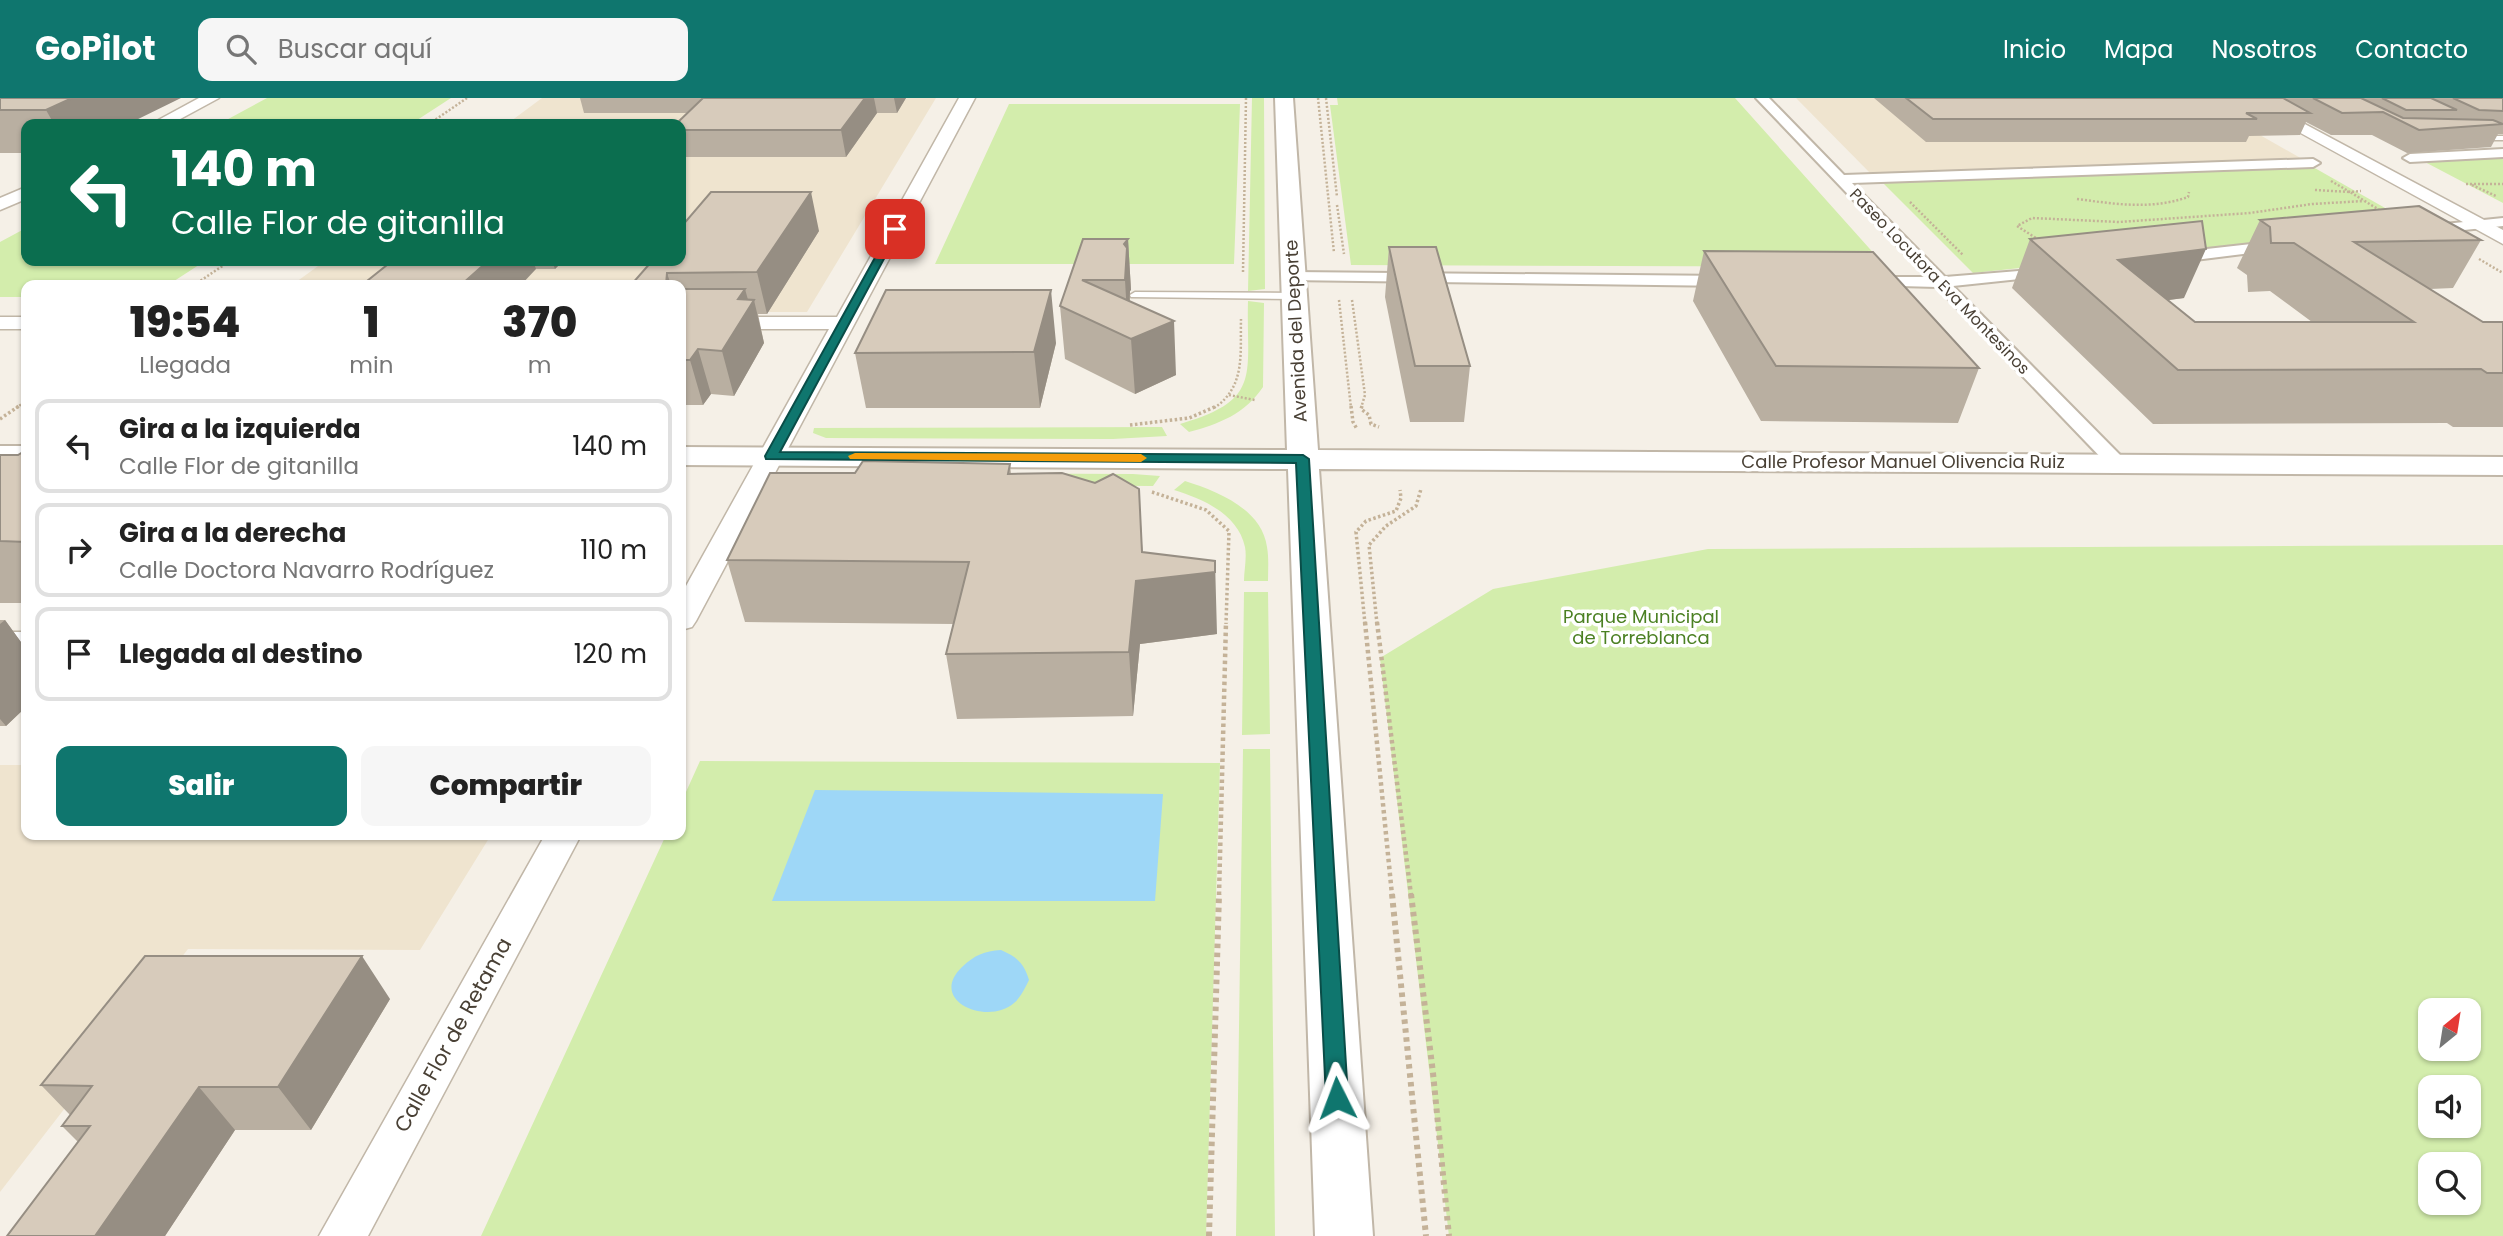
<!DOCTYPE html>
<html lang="es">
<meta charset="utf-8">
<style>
:root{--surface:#fff;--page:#f6f6f6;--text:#222;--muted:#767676;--line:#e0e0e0;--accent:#0f766e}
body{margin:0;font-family:Poppins,sans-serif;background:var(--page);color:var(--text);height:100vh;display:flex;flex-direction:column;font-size:26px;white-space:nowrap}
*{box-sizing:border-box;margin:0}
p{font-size:23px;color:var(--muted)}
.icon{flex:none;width:38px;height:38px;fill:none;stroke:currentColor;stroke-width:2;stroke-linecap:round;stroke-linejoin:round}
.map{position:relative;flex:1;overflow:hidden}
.sheet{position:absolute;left:21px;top:182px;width:665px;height:560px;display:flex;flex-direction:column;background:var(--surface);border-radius:14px;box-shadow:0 2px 5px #0004}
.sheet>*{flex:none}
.hud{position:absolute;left:21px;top:21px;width:665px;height:147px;border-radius:14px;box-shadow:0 2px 5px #0004;background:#0b6e4f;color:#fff;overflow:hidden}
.needle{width:46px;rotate:30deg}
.tools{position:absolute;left:2418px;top:900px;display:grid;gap:14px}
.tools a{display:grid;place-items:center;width:63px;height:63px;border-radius:14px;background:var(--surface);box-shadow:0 2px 5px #0004;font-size:35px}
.pin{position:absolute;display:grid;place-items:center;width:60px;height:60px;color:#fff;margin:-30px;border-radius:14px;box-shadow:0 4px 10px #0006}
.me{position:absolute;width:77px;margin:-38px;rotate:357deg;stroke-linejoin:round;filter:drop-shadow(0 0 5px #0008)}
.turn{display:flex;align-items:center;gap:24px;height:147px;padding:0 35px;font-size:32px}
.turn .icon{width:91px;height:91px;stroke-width:2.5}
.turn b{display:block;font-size:49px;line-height:60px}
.eta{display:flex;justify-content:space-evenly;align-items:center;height:119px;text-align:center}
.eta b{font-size:42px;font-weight:800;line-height:49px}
.action{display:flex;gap:14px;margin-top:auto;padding:14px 35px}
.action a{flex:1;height:80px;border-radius:14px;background:var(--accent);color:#fff;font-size:28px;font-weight:800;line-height:80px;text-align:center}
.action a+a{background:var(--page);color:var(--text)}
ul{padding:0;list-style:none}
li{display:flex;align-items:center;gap:21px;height:94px;margin:0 14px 10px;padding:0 21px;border:4px solid var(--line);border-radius:14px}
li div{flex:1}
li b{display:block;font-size:26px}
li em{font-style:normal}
header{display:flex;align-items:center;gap:42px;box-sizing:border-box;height:98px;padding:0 35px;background:var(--accent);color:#fff}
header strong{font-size:33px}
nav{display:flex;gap:38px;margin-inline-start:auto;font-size:24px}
.search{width:490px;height:63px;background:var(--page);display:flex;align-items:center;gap:18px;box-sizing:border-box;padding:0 24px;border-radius:14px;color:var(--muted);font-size:26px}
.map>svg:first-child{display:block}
</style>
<header>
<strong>GoPilot</strong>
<div class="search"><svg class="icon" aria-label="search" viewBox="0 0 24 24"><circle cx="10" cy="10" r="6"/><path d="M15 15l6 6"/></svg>Buscar aquí</div>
<nav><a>Inicio</a><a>Mapa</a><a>Nosotros</a><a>Contacto</a></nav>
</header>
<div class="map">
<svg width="2503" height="1138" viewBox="0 0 2503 1138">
<rect width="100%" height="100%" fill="#f5f0e7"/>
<path fill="#efe4cf" d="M542 0H936L807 214H681V187H292L325 163H681V26H507Z
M1796 0H2195L2304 62 1872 77Z
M0 667H26V737H491L420 852 188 851 0 1094Z"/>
<path fill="#d3edac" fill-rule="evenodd" d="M267 0H451L411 26H219Z
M1252 0H1264L1265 191 1248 193Z
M1337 0H1735L1886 169 1351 167 1330 7H1338Z
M1009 6H1240L1234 166H935Z
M2503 58V105L2423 63Z
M2313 69 2415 127 1973 175 1882 84Z
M26 130V163H205L168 187H26V199H0V144Z
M1248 203 1264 205 1263 289C1245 316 1219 326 1189 334L1180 326C1263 302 1246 277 1248 203Z
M1162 329 1167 338 1113 341 826 340 813 335 814 330Z
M832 375 1133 376 1160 378 1153 388 828 386Z
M1185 383C1217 393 1262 411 1267 449 1269 460 1268 472 1268 483H1244C1244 473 1247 460 1245 449 1238 416 1203 401 1174 392Z
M2503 447V1138H1449L1380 560 1493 491 1708 451ZM2431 912H2469V950H2431ZM2431 989H2469V1027H2431ZM2431 1066H2469V1104H2431Z
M1244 494H1268L1270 636 1242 637Z
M1243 651H1270L1275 1138H1236Z
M700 663 1220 665 1206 1138H481L666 737H681V705Z"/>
<path fill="#9ed7f7" d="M815 692 1163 696 1155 803H772Z
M1001 852C1017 859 1024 865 1029 882 1025 890 1021 899 1014 905 988 928 927 903 962 869 975 857 984 853 1001 852Z"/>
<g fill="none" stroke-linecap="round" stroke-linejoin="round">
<g stroke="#c1b7a8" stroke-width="3">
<path id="service" d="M2474 38H2503V42H2471V38Z
M1135 194 1294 195 1299 198 1294 201 1131 199 1130 197Z"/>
</g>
<g stroke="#c1b7a8" stroke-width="4">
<path id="pedestrian" d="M1756 0H1769L1844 77 2313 61 2320 65 2313 69 1852 85 1945 179 2054 170 2056 173 2048 178 1953 188 2124 361 2127 365 2124 369H2110L1937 189 1862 187 1860 184 1862 181 1868 179H1927Z
M2503 51V59L2410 64 2403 60 2410 56Z
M2503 120V128L2425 136 2418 132 2425 128Z
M2278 143 2286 148 2283 151 2171 165 2163 160 2171 155Z
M1293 174 1730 178 1738 183 1730 188 1287 182 1285 179Z"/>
</g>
<g stroke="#c1b7a8" stroke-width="3">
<path id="minor" d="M199 0H219L171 26H151Z
M959 0H975L696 523 692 529 681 532V497L829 231H681V219H837Z
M2237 0H2256L2503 132V146Z
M26 89V101L0 112V100Z
M0 219H26V231H0Z
M0 534H26V552H0Z
M545 737H581L368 1138H319Z"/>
</g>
<g stroke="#c1b7a8" stroke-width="4">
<path id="tertiary" d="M1275 0H1293L1318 352 2503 359V377L1319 371 1373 1138H1315L1288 371 681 367V349L1287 352Z
M0 348H26V366H0Z"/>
</g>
<path stroke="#c4b298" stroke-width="2.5" stroke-dasharray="2 2" stroke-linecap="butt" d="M1318 0 1334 155
M1326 0 1337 99
M429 26 467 0
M2331 83 2350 94 2361 93
M2466 86H2503
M2472 87 2496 98
M2315 92 2350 94 2381 113
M2077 101C2115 106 2151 112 2188 99L2189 94
M1910 104 1963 157
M1337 107 1344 156
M2039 142 2017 128 2032 120 2119 124 2250 115 2312 106 2364 103
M2479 161 2503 175
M1243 174 1246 0
M194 187 230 163
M1339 202 1351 310
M1352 202 1365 297 1361 310
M1229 297 1255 302
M16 310 26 303
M1214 310C1246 289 1240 255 1241 221"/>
<path stroke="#c4b298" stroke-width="3.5" stroke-dasharray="2.5 2.5" stroke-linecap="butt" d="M1351 308 1353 324 1357 331
M1362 308 1361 311 1369 317 1371 326 1379 329
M0 321 19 308
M1130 327 1189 320 1217 308
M1152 394 1206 412 1229 433 1226 526
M1365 526 1356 434 1366 423 1396 413 1401 400 1400 392
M1377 526 1369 447 1386 428 1416 408 1421 391"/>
<path stroke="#c4b298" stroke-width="4.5" stroke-dasharray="3.5 3.5" stroke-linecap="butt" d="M1365 524 1392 797
M1377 524 1411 797
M1219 797 1226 524"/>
<path stroke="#c4b298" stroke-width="6" stroke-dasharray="4.5 4.5" stroke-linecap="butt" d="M1392 796 1426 1138
M1411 796 1433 975 1449 1138
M1209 1138 1219 796"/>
<use href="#service" fill="#fff" fill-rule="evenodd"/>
<use href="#pedestrian" fill="#fff" fill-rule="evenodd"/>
<use href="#minor" fill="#fff" fill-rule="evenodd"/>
<use href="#tertiary" fill="#fff" fill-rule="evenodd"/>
</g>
<path fill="#b9afa1" d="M0 0 128 26H26V55H0Z
M580 0H906L897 15H877L846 59H681V26L688 15H584Z
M1874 0H2503V36H2498L2491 49 2407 55 2372 37H2331L2306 24 2300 37 2249 38 2246 44H1926Z
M2260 122 2481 142 2453 190 2430 191 2483 224H2503V329H2453L2447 325 2153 326 2012 190 2030 141 2184 200 2168 202 2195 224H2312L2270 193 2248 194 2247 177 2237 170Z
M819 133 767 216H758L764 245 734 298 711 296 703 307H681V187H631L652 163Z
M1083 141H1128L1131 192 1130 193V204L1176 277 1135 296 1065 261 1060 208Z
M1389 149 1470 268 1464 324H1410L1385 199Z
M1704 153 1979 270 1958 325 1761 323 1693 203Z
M392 163H563L555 171H536Z
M1056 245 1040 310H866L855 255Z
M26 354V505H0V357H18Z
M1010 366 1011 376 1143 454 1217 536 1140 546 1133 618 957 621 946 556 953 526 745 524 727 462 855 375Z
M0 522H5L26 551V609L6 628H0Z
M390 901 311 1032H235L165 1138H7L78 1044 62 1028 70 1017 41 987Z"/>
<path fill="#968e83" d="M72 0H181L128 26H54L46 12Z
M865 0H874L877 15 846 59 841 32Z
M894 0H906L897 15Z
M811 94 819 133 767 216 757 174Z
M1128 141 1131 192 1130 193 1128 234 1125 182 1124 146Z
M2206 151 2184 200 2108 210 2118 162Z
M488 163H533L536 171 521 187H461Z
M552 163H563L555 171Z
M667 175 671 187H666Z
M745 191 750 209 754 202 764 245 734 298 722 253 738 201Z
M1051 192 1056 245 1040 310 1034 254Z
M1174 223 1176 277 1135 296 1131 241Z
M698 251 711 296 703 307 690 262Z
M1139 391 1144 482 1215 463 1217 536 1140 546 1133 618 1129 554Z
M5 522 26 551V609L6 628 0 621V526Z
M362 858 390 901 311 1032 278 989Z
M199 989 235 1032 165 1138H95Z"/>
<path fill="#d7cbbb" stroke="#968e83" stroke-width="2" d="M0 0H72L46 12H0Z
M703 0H865L841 32H681V26H676Z
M1906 0H2283L2310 15H2246L2257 21H1933Z
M2313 0H2361L2403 20 2493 22 2503 26 2419 32 2383 14 2342 15Z
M2382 0H2431L2457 12H2406Z
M2453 0H2503V13L2479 12Z
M711 94H811L757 174 667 175 666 187H631L652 163H681V129Z
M2419 108 2481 142 2354 144 2483 224H2503V275H2487L2481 271 2178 272 2030 141 2202 123 2206 151 2118 162 2195 224H2414L2294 145H2271L2270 129 2260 122Z
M1083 141H1128L1124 146 1127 150 1125 182H1082L1174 223 1131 241 1060 208Z
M1389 149H1436L1470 268H1415Z
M1704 153 1873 154 1979 270 1776 268Z
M392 163H488L461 187H362Z
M681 191H745L738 201 754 202 722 253 698 251 690 262H681Z
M886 192H1051L1034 254 855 255Z
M23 354H26V444L0 443V357H18Z
M863 363 1010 366 1008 376 1062 375 1095 385 1113 376 1139 391 1142 454 1215 463V474L1136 483 1129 554 946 556 969 464 727 462 770 375H855Z
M145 858H362L278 989H199L95 1138H7L90 1028H62L92 988 41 987Z"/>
<path fill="#0f766e" stroke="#0a4d48" stroke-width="2" d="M892 129 900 131 780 354 1303 357 1309 361 1348 1000 1345 1007 1337 1010 1329 1007 1326 1000 1296 365 766 361 765 358Z"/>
<path fill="#f59e0b" d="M855 355 1141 356 1147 360 1141 364 850 361 848 358Z"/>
<g text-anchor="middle" stroke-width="7" stroke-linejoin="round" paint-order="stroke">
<g font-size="16" fill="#494035" stroke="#fff">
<text transform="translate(1940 183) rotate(46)" y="6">Paseo Locutora Eva Montesinos</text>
</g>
<g font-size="18" fill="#494035" stroke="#fff">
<text transform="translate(1296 233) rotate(-93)" y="6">Avenida del Deporte</text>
<text x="1903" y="370">Calle Profesor Manuel Olivencia Ruiz</text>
</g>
<g font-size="18" fill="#4b8023" stroke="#fff">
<text x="1641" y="525">Parque Municipal<tspan x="1641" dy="21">de Torreblanca</tspan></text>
</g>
<g font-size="21" fill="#494035" stroke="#fff">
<text transform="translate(453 937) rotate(-61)" y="7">Calle Flor de Retama</text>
</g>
</g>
</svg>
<div class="tools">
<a><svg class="needle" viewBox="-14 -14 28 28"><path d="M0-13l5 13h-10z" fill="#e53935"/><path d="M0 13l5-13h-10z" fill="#767676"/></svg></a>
<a><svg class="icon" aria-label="sound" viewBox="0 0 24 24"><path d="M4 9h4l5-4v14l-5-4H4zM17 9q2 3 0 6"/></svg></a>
<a><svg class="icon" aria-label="search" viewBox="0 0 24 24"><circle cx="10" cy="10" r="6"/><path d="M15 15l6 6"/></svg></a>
</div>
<div class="pin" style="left:895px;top:131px;background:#d93025"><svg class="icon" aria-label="arrive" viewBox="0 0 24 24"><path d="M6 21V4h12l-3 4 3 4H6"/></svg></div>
<svg class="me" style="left:1337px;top:1000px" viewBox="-20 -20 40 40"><path d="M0-17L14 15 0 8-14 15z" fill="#0f766e" stroke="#fff" stroke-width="4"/></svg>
<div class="hud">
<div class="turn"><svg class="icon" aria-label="left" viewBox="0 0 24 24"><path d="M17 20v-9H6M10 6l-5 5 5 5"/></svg><div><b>140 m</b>Calle Flor de gitanilla</div></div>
</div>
<section class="sheet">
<div class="eta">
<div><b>19:54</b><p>Llegada</p></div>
<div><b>1</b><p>min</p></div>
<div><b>370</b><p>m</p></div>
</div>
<ul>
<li><svg class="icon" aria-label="left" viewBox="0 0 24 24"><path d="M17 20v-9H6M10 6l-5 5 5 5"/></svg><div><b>Gira a la izquierda</b><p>Calle Flor de gitanilla</p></div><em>140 m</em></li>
<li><svg class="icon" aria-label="right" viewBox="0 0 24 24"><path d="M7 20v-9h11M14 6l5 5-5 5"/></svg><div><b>Gira a la derecha</b><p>Calle Doctora Navarro Rodríguez</p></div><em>110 m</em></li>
<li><svg class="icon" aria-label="arrive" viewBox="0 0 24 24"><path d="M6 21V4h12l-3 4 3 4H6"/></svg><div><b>Llegada al destino</b></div><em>120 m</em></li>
</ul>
<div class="action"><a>Salir</a><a>Compartir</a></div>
</section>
</div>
